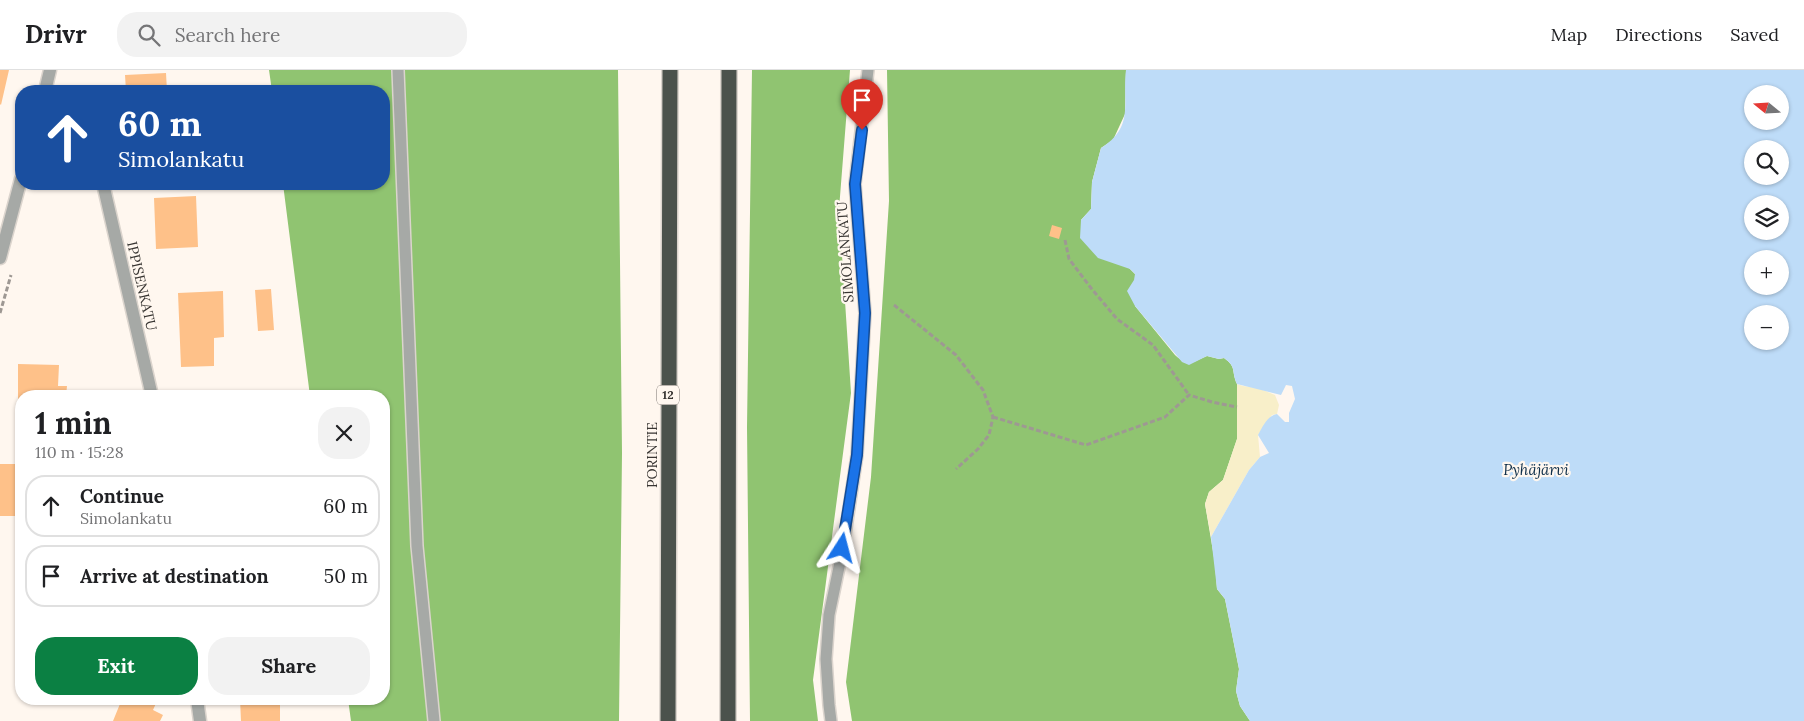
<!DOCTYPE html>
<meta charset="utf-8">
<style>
:root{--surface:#fff;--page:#f2f2f2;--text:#202124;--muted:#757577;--line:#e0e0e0;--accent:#0b8043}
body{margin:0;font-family:Lora,serif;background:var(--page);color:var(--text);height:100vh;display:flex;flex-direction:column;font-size:19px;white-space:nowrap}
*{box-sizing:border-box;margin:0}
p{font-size:16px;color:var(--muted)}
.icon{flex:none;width:28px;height:28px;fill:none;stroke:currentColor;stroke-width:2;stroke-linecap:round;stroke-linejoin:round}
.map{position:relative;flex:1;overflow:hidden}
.drawer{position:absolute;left:15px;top:320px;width:375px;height:315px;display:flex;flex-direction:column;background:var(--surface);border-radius:20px;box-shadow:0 1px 4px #0004}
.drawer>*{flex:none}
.top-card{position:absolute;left:15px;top:15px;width:375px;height:105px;border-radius:20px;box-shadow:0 1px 4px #0004;background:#1a4fa0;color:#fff;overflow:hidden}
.needle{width:32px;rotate:288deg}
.fabs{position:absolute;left:1744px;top:15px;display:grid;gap:10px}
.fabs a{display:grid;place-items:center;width:45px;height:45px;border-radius:50%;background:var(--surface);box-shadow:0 1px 4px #0004;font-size:25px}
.pin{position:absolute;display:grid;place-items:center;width:42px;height:42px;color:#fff;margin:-51px -21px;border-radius:50% 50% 50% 0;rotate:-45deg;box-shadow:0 0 5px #0007}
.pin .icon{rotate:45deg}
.me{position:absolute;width:55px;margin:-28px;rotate:9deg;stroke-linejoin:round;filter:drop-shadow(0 0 4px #0008)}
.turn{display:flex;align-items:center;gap:18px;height:105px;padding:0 20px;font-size:22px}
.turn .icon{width:65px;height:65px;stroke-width:2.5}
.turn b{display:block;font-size:35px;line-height:42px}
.round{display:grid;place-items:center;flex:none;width:52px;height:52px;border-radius:20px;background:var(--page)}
.headline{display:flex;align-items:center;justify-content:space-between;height:85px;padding:0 20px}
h1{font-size:30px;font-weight:700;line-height:38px}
.primary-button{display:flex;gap:10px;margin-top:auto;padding:10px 20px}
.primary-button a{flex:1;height:58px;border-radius:20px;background:var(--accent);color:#fff;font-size:20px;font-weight:700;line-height:58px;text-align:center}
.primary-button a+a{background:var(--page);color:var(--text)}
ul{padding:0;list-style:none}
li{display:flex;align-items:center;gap:15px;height:62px;margin:0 10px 8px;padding:0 10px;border:2px solid var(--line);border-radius:20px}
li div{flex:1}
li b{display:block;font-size:19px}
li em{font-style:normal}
header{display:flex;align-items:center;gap:30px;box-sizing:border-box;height:70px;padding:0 25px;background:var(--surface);border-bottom:1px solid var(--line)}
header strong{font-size:24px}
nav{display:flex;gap:28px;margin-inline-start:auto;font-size:18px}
.search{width:350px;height:45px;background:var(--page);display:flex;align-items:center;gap:12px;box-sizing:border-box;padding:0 18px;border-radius:20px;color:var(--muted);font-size:19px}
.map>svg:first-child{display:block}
</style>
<header>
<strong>Drivr</strong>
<div class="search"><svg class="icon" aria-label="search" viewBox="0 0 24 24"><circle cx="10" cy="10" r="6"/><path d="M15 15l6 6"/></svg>Search here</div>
<nav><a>Map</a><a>Directions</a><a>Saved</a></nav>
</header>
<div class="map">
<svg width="1804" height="651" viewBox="0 0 1804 651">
<rect width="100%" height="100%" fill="#fff7ef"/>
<path fill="#90c471" d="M269 0H618L622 383 619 651H351L348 629H384V326H310L283 114H384V21H272Z
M752 0H850L839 139 851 323 813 610 818 651H750L747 357Z
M887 0H1126L1125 44 1113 70 1101 78 1092 112 1091 139 1081 150 1135 204V236L1175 285C1189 298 1192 292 1207 286L1219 289 1224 288C1237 297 1231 301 1237 314V369L1223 410 1209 422 1205 434 1215 493 1217 519 1225 529 1239 599 1236 621 1240 636 1250 651H852L846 612 871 407 889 131Z"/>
<path fill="#f8efc9" d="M1237 314 1243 316 1258 318 1275 325 1279 335 1277 344 1272 345 1258 365 1260 387 1249 400 1211 467 1205 434 1209 422 1223 410 1237 369Z"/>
<path fill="#bedcf8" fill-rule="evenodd" d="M1126 0H1804V651H1250L1240 636 1236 621 1239 599 1225 529 1217 519 1211 467 1249 400 1260 387 1269 383 1258 365C1263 356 1267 346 1277 344L1285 352H1289V343L1295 329 1292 316 1286 315 1281 325 1237 314C1231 301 1237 297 1224 288L1219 289 1207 286 1189 295 1182 292 1135 236 1127 221 1134 210 1135 204 1130 199 1098 188 1080 168 1081 150 1091 139 1092 112 1101 78C1135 57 1122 33 1126 0ZM1752 24H1780V51H1752ZM1752 79H1780V106H1752ZM1752 134H1780V161H1752ZM1752 189H1780V216H1752ZM1752 244H1780V271H1752Z"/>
<path fill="#fec189" d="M0 0H9L1 35 0 34Z
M166 3 167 21H126L125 5Z
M196 126 198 177 156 179 154 128Z
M1052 155 1062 158 1059 169 1049 166Z
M271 219 274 260 258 261 255 220Z
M223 221 224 267 214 268V296L181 297 178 223Z
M18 294 59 295 58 316H67L66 326H21V347L18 346Z
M244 320V326H203V322Z
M0 394H21V446H0Z
M122 629 132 631 133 629H158L153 640 163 645 160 651H113Z
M240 629H287V635H280V651H241Z"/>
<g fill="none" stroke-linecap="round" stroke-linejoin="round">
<g stroke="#dbd4cd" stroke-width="14">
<path id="service" d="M398 0 417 476 434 651
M831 651 829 635 826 589 829 545 843 478 857 385 865 243 855 114 868 0"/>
</g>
<g stroke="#dbd4cd" stroke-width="15">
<path id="minor" d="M45 21 50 0
M102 114 104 118 152 326
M0 188 21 109
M197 629 200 651"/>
</g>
<g stroke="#dbd4cd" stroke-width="18">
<path id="motorway" d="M668 651 670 0
M728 651 729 0"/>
</g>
<path stroke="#9e9893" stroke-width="3" stroke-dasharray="5 2.5" stroke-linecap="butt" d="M1065 170 1069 189 1091 218 1117 249 1153 275 1189 325
M894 235 956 285 983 320 993 347 989 365 978 379 956 399
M0 243 11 205
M993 347 1086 375 1165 347 1189 325 1212 332 1237 337"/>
<use href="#service" stroke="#a6a9a6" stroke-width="11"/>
<use href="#minor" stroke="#a6a9a6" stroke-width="12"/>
<use href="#motorway" stroke="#4b524c" stroke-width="15"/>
</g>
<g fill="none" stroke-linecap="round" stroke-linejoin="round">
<g stroke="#114b97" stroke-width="12">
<path id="route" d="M842 478 857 385 865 243 855 114 862 60"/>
</g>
<use href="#route" stroke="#1a73e8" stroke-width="9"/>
</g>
<g text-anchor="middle" stroke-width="4.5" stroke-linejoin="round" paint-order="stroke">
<rect fill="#fff7ef" stroke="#746f6b" stroke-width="1" x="657" y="315.5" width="22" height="19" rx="4"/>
<g font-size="12" font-weight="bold" fill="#383532">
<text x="668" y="329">12</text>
</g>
<g font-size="14" fill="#383532" stroke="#fff7ef">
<text transform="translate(845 182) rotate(-94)" y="5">SIMOLANKATU</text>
<text transform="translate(142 216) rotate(77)" y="5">IPPISENKATU</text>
<text transform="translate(652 385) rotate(-90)" y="5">PORINTIE</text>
</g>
<g font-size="15" font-style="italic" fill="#0f2f4a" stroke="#fff7ef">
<text x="1536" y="405">Pyhäjärvi</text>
</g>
</g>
</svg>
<div class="fabs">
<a><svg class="needle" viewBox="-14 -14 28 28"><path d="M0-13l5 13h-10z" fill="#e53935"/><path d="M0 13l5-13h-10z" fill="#757577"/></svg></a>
<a><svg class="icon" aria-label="search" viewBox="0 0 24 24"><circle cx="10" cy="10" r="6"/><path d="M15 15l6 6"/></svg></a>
<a><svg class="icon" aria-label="layers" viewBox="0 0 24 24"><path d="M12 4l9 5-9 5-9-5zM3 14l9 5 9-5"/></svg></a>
<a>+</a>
<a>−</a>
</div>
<div class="pin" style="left:862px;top:60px;background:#d93025"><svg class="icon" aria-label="arrive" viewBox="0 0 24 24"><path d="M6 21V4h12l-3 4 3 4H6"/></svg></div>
<svg class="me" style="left:842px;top:478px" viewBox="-20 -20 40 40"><path d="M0-17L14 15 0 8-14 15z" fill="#1a73e8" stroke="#fff" stroke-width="4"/></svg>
<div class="top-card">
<div class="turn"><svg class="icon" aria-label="ahead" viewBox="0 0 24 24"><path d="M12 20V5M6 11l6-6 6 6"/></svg><div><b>60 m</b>Simolankatu</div></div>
</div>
<section class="drawer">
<div class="headline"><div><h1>1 min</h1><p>110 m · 15:28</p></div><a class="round"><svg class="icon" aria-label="close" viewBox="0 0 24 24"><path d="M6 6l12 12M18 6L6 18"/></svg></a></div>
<ul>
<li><svg class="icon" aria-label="ahead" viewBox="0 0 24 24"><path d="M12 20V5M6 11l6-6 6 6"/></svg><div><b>Continue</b><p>Simolankatu</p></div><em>60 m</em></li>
<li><svg class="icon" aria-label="arrive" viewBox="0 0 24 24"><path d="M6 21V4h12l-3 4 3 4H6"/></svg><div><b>Arrive at destination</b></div><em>50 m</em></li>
</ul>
<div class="primary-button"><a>Exit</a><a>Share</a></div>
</section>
</div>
